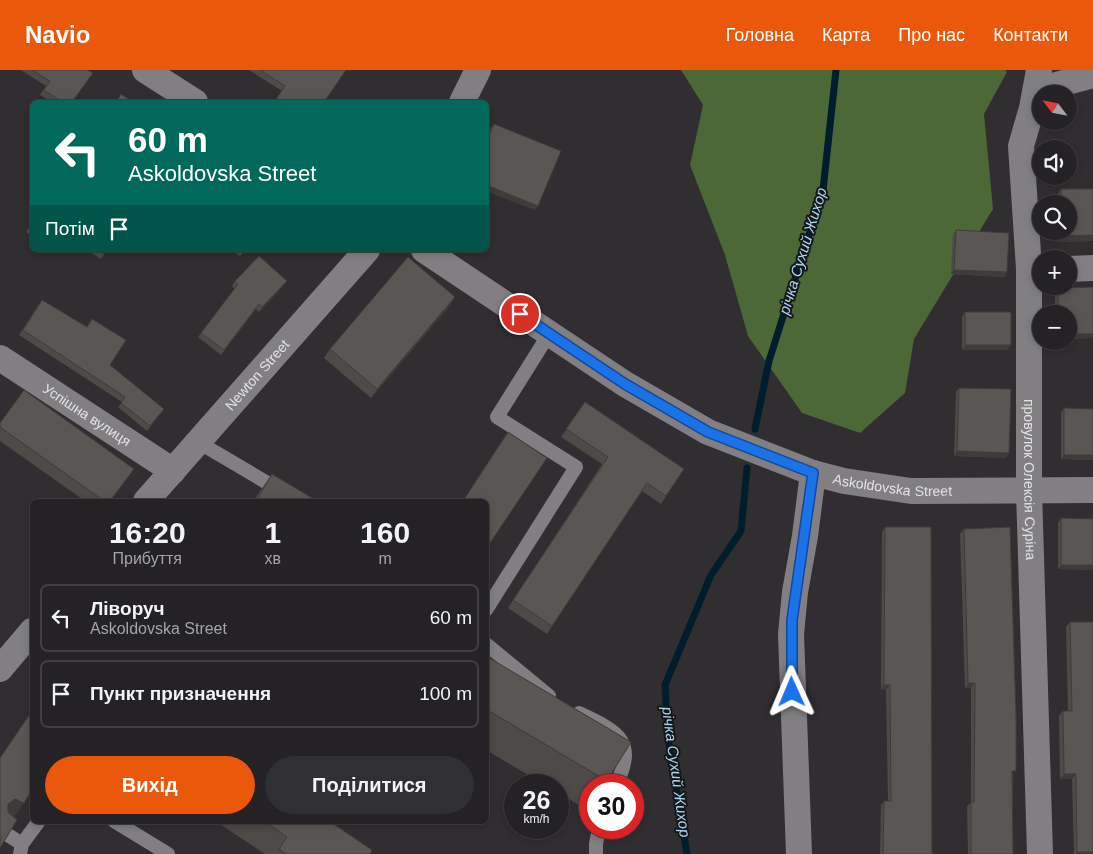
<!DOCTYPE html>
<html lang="uk">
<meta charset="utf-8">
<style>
:root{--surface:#242224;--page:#302f31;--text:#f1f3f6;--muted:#a3a4a6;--line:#413f41;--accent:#ea580c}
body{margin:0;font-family:Helvetica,sans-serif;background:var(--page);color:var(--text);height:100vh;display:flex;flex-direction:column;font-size:19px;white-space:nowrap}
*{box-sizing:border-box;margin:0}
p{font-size:16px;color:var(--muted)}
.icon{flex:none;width:28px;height:28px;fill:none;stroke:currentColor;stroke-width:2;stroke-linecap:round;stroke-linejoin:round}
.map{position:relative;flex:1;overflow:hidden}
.panel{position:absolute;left:30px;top:429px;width:459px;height:325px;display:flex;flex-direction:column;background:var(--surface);border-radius:8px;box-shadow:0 2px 8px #0003,0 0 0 1px var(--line)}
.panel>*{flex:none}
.hud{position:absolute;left:30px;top:30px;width:459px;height:152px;border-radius:8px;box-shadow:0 2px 8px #0003,0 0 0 1px var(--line);background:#00695c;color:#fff;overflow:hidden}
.needle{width:32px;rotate:302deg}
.controls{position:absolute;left:1032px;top:15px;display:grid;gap:10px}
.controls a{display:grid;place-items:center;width:45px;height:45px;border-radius:50%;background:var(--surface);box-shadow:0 2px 8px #0003,0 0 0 1px var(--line);font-size:25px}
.speed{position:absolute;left:504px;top:704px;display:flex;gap:10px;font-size:25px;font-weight:700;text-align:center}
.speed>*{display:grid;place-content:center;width:65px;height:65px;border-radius:50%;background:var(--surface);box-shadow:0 2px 8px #0003,0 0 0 1px var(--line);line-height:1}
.speed small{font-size:12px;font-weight:400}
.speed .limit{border:8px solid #d22;background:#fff;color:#111}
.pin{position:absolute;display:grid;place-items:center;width:42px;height:42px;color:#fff;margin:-21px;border:2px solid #fff;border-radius:50%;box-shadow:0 1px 5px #0007}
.me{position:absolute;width:55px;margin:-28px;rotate:359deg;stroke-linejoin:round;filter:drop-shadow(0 0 4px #0008)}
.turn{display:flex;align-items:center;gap:18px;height:105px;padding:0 15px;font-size:22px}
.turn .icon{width:65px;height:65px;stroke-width:2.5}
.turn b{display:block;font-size:35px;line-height:42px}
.then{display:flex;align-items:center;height:48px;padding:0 15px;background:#0003;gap:10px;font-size:19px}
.eta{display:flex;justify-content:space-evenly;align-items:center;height:85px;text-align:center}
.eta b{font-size:30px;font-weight:800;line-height:35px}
.button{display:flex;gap:10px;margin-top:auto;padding:10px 15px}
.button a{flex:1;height:58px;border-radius:30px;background:var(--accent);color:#fff;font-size:20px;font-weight:800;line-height:58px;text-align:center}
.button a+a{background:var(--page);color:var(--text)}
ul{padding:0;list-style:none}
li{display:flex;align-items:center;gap:15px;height:68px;margin:0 10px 8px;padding:0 5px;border:2px solid var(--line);border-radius:8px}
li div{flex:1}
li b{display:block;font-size:19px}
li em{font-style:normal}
header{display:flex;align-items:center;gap:30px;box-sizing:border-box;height:70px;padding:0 25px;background:var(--accent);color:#fff}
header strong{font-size:24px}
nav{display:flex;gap:28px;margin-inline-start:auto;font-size:18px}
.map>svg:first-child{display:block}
</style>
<header>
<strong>Navio</strong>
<nav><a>Головна</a><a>Карта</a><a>Про нас</a><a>Контакти</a></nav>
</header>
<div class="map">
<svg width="1093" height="784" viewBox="0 0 1093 784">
<rect width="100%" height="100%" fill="#302e30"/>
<path fill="#4b6836" d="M681 0H1005L1007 2 984 44 993 139 914 269 905 323 860 363 802 343 748 266 725 185 690 95 703 35Z"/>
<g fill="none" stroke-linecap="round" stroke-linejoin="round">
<path stroke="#001d2e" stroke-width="7" d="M755 359 769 291 823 120 836 0
M687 784 668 668 665 615 711 505 741 461 747 398"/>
<path stroke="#817f82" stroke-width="14" d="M198 372 298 431
M486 540 576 397 497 347 549 264
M486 574 549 626
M579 643C617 661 638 670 616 715
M114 751 168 784
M0 760 22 774
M20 784 22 774 39 751
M596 784V774L599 758"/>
<g stroke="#817f82" stroke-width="26">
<path d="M145 0 195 32"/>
<path id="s1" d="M1039 0 1032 38 1021 76 1029 199V421L1040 784"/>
<path d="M1043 24 1049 17 1093 5"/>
<path d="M462 32 478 0"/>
<path id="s2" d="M424 180 625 314 708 362 813 403 844 411 911 421 1093 420"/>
<path d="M1069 199 1093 198"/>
<path id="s3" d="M0 288 173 401"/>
<path id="s4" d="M146 431 367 180"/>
<path d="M0 599 32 561"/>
<path d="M799 784 791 564 795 522 805 466 813 403"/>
</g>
</g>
<path fill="#4d4a48" d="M21 0H88L72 32H52L40 25 46 16Z
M249 0H346L282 21Z
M494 54 535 140 486 121V69L490 59Z
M1061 119 1093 171 1057 172V161H1069V134H1057V125Z
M32 152V166L26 162Z
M956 160 1007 202 1004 207 951 204 953 165Z
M87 180H107L101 189Z
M231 180H245L240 186Z
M235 211 283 216 259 242 256 239 221 285 198 267 235 219 232 216Z
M1058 218 1093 268 1069 269V244H1055V223Z
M455 227 449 237 371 328 324 288 330 279Z
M39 234 110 295 164 339 147 361 118 337 122 332 19 265Z
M965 242 1008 280H962V247Z
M959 318 1009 383 1006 388 954 386 956 322Z
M585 332 684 399 661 434 642 421 547 564 508 538 602 394 561 367Z
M1064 338 1093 390 1061 389V343Z
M0 353 111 431H85L0 371Z
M272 404 317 431H253Z
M1061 448 1093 500 1058 499V453Z
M885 457 932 784H880L881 735 884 731H888L886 620H881L882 462Z
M964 459 1013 706V784H968L967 737 971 732V618H965L960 464Z
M1070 552 1093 784H1074L1072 709H1060L1059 646 1063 641H1068L1066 557Z
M486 586 607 711 605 715H590V736L587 740 558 722V715H545L486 680Z
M215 751H329L370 784H265Z"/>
<path fill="#3e3c3b" d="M486 115 538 136 535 140 486 121Z
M1093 165V171L1057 172 1062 166Z
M954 200 1007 202 1004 207 951 204Z
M287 211 283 216 259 242 262 237Z
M455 227 449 237 371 328 377 319Z
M1069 264H1093V268L1069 269Z
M965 275H1011L1008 280H962Z
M957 381 1009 383 1006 388 954 386Z
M1064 385H1093V390L1061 389Z
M1061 495H1093V500L1058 499Z
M968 613H975L971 618H965Z
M884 615H890L886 620H881Z
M1064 704H1076L1072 709H1060Z
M15 729 24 733 8 755V734Z
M1077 782H1093V784H1076Z"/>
<path fill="#595654" stroke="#3e3c3b" d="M32 0H88L93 3 72 32H62L44 20 50 11Z
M260 0H346L324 32H274L285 16Z
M121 24 133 32H116Z
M494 54 561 81 538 136 486 115V72Z
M1061 119H1093V165L1062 166V161H1069V134H1061Z
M32 153V159L30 157Z
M956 160 1009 163 1007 202 954 200Z
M98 180H107L104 184Z
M259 186 287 211 262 237 259 234 224 280 201 263 238 214 235 211Z
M408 187 455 227 377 319 330 279Z
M1093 217V264H1069V244H1058V218Z
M42 230 87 257 92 249 126 270 110 295 164 339 150 356 121 333 125 327 23 260Z
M965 242H1011V275H965Z
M959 318 1011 319 1009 383 957 381Z
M24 320 134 399 110 431H104L0 357V353Z
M585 332 684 399 666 426 647 413 552 556 513 530 608 387 566 359Z
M1064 338 1093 339V385H1064Z
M508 362 547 388 486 479V431H463Z
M272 404 317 431H256Z
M1061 448 1093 449V495H1061Z
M885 457H931L932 784H883L884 731H891L890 615H884Z
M1010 457 1016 646V701H1012L1013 784H971V732H974L975 613H968L964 459Z
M1070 552H1093V782H1077L1076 704H1064L1063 641H1072Z
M486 586 631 672 607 711 486 639Z
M32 641V720L24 733 15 729 8 734V742L17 750 0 778V688Z
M264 751H329L372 780 370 784H286L279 779 287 767Z"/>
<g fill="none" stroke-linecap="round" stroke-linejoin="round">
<g stroke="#114b97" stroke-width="12">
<path id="route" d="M520 244 625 314 708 362 813 403 792 550V622"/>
</g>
<use href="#route" stroke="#1a73e8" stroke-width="9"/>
</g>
<g text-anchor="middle" stroke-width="4" stroke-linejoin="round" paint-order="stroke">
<g font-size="14" fill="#e3e2e3" stroke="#171718">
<text dy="5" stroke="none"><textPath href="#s4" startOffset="168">Newton Street</textPath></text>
<text dy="5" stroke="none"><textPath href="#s3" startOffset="104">Успішна вулиця</textPath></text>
<text dy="5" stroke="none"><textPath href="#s1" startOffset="412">провулок Олексія Суріна</textPath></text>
<text dy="5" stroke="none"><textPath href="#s2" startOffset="531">Askoldovska Street</textPath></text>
</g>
<g font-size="15" font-style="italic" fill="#a8d7f8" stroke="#171718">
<text transform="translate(803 181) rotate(-73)" y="5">річка Сухий Жихор</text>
<text transform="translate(676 702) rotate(82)" y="5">річка Сухий Жихор</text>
</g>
</g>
</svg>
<div class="controls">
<a><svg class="needle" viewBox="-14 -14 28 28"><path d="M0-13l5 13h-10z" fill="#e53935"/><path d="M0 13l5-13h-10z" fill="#a3a4a6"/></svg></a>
<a><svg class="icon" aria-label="sound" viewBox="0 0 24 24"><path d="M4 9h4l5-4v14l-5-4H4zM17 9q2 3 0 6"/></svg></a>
<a><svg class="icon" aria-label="search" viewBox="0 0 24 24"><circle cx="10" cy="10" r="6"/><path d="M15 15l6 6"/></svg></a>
<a>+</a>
<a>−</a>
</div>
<div class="speed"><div>26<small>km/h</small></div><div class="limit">30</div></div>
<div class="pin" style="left:520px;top:244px;background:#d93025"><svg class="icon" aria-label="arrive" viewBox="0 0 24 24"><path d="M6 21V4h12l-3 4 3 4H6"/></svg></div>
<svg class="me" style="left:792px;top:622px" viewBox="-20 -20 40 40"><path d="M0-17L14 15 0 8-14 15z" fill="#1a73e8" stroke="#fff" stroke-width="4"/></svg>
<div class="hud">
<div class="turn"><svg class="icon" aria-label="left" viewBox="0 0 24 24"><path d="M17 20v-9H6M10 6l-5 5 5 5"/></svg><div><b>60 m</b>Askoldovska Street</div></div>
<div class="then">Потім<svg class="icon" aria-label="arrive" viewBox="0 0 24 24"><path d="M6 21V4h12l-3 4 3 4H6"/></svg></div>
</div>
<section class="panel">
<div class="eta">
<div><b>16:20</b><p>Прибуття</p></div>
<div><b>1</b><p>хв</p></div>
<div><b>160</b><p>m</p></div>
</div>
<ul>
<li><svg class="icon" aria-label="left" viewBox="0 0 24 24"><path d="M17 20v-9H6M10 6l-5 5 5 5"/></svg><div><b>Ліворуч</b><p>Askoldovska Street</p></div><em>60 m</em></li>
<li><svg class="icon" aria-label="arrive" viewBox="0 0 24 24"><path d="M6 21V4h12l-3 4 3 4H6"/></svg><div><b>Пункт призначення</b></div><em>100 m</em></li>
</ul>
<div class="button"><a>Вихід</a><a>Поділитися</a></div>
</section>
</div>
